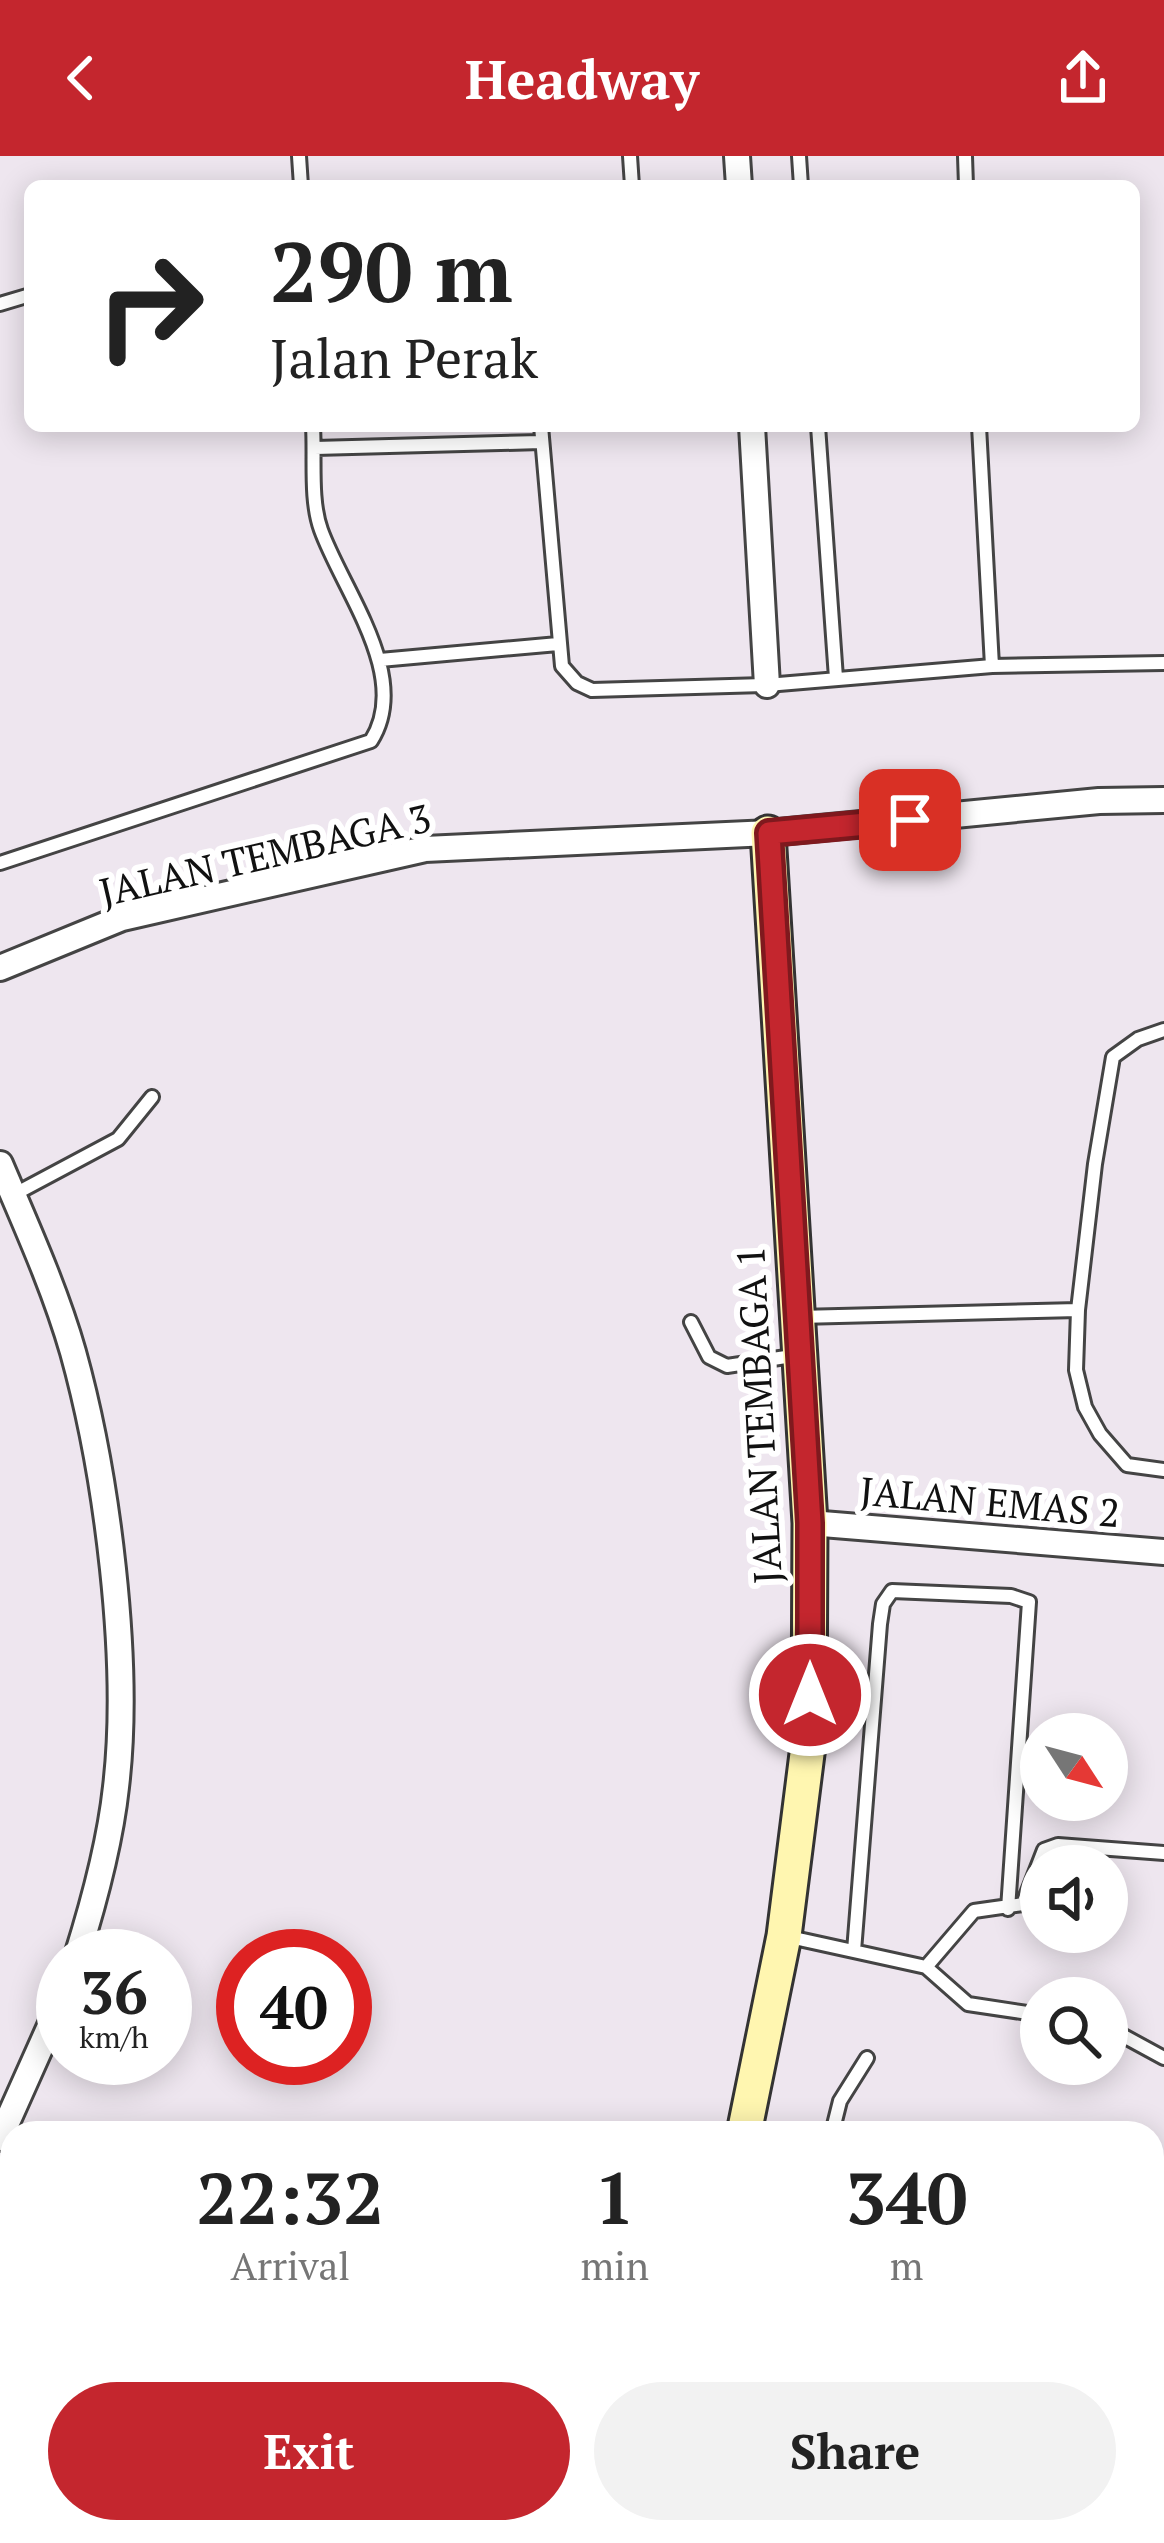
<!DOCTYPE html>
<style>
:root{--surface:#fff;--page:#f2f2f2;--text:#222;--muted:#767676;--accent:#c4262e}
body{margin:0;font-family:"PT Serif",serif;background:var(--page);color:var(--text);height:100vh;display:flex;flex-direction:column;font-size:45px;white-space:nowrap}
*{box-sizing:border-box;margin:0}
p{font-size:39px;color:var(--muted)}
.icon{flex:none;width:66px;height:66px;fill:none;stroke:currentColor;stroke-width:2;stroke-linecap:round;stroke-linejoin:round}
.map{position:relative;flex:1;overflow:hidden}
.details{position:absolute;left:0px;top:1965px;width:1164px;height:423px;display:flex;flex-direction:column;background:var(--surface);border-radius:36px 36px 0 0;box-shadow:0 6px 30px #0003}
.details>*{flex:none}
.banner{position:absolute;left:24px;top:24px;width:1116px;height:252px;border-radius:18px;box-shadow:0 6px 30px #0003;background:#fff;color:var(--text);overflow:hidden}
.needle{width:78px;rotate:126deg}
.tools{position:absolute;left:1020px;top:1557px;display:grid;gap:24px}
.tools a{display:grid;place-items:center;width:108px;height:108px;border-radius:50%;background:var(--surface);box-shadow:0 6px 30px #0003;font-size:60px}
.speed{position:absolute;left:36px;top:1773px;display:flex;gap:24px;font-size:60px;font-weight:700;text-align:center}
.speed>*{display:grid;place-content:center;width:156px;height:156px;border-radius:50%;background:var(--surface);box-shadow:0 6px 30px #0003;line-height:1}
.speed small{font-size:30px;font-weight:400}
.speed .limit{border:18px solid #d22;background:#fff;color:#111}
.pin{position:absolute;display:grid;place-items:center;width:102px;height:102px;color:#fff;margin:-51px;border-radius:24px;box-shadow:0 6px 18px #0006}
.me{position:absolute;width:132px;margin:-66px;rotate:0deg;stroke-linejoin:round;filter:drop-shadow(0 0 9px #0008)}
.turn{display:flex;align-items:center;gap:42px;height:252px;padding:0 48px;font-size:54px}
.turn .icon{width:156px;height:156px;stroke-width:2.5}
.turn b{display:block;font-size:84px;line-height:102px}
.eta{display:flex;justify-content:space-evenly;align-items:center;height:204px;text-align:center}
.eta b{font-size:72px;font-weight:700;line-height:84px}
.cta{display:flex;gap:24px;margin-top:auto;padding:24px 48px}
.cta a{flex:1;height:138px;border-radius:72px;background:var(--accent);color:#fff;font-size:48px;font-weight:700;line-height:138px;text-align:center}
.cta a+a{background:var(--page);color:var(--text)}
header{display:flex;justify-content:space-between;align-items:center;height:156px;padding:0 48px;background:var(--accent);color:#fff;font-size:54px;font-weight:700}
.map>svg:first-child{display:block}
</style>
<header><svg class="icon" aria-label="back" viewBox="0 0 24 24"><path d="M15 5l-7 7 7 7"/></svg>Headway<svg class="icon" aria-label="share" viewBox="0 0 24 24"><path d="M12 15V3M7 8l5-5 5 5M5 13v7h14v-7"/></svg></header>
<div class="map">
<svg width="1164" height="2387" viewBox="0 0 1164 2387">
<rect width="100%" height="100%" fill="#fffdf5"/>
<path fill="#eee6ef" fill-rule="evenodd" d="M0 0H1164V2387H0ZM30 30H1134V270H30ZM1041 1578H1107V1644H1041ZM1041 1710H1107V1776H1041ZM63 1800H165V1902H63ZM243 1800H345V1902H243ZM1041 1842H1107V1908H1041ZM12 1977H1152V2376H12Z"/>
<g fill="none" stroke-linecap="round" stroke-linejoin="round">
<g stroke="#444" stroke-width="18">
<path id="lane" d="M299 0 301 30
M630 0 632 30
M799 0 801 30
M965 0 966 30
M0 148 30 139
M541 270 562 510 577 527 592 534 767 529 992 510 1164 507
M818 270 836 522
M979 270 992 510
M315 292 541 286
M380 504 558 488
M0 707 371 585C412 521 343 435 321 374 310 344 315 302 313 270
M1164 874 1138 883 1113 901 1095 1008 1078 1154 1076 1214 1085 1251 1100 1278 1127 1309 1164 1314
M13 1039 118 983 152 941
M799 1161 1078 1154
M691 1166 709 1201 727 1210 799 1199
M785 1780 926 1811 968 1848 1041 1859
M854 1795 880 1468 883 1448 892 1435 1011 1440 1029 1446 1008 1753
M926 1811 974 1755 1023 1748 1044 1694 1058 1689 1164 1697
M1107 1871 1164 1902
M832 1977 840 1945 867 1902
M1152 2101 1164 2079
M788 2376 809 2387
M1085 2387 1090 2376"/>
</g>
<g stroke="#444" stroke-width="30">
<path id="street" d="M737 0 739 30
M752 270 767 529
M0 812 122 762 425 693 768 677 1099 645 1164 644
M0 1008C26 1069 55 1133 73 1196 107 1318 131 1505 116 1631 110 1687 94 1746 77 1800
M810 1367 1164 1396
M0 1982 63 1841
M1152 2279 1164 2289"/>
</g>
<g stroke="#333" stroke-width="39">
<path id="secondary" d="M744 1977 784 1780 809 1582 810 1367 768 677
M579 2387 584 2376"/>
</g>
<use href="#lane" stroke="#fff" stroke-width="12"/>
<use href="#street" stroke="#fff" stroke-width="24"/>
<use href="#secondary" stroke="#fff6b0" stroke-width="33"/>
</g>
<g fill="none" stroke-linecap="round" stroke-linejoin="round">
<g stroke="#7f191e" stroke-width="30">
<path id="route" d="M810 1539V1367L769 677 910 664"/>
</g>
<use href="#route" stroke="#c4262e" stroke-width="21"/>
</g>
<g text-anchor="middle" stroke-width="12" stroke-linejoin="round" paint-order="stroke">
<g font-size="39" fill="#111" stroke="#fff">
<text transform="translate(265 699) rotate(-13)" y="14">JALAN TEMBAGA 3</text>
<text transform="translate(759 1259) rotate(-93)" y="14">JALAN TEMBAGA 1</text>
<text transform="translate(990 1346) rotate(5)" y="14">JALAN EMAS 2</text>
</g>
</g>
</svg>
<div class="tools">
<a><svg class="needle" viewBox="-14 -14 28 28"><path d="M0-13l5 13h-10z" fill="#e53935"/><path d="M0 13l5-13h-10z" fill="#767676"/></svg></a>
<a><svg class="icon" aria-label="sound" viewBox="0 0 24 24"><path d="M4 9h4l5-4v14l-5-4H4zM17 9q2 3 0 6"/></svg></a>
<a><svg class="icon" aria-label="search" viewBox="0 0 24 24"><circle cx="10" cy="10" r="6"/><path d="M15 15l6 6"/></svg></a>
</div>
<div class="speed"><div>36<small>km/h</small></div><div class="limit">40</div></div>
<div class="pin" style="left:910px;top:664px;background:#d93025"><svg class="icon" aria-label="arrive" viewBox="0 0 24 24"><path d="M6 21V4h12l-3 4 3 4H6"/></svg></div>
<svg class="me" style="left:810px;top:1539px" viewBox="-20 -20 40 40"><circle r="17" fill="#c4262e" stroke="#fff" stroke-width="3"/><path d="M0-11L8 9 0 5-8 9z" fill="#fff"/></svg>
<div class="banner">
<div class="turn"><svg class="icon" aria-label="right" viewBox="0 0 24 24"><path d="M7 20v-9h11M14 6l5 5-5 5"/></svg><div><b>290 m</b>Jalan Perak</div></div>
</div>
<section class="details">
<div class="eta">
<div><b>22:32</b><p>Arrival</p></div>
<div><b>1</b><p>min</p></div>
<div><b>340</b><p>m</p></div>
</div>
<div class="cta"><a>Exit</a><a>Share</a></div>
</section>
</div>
